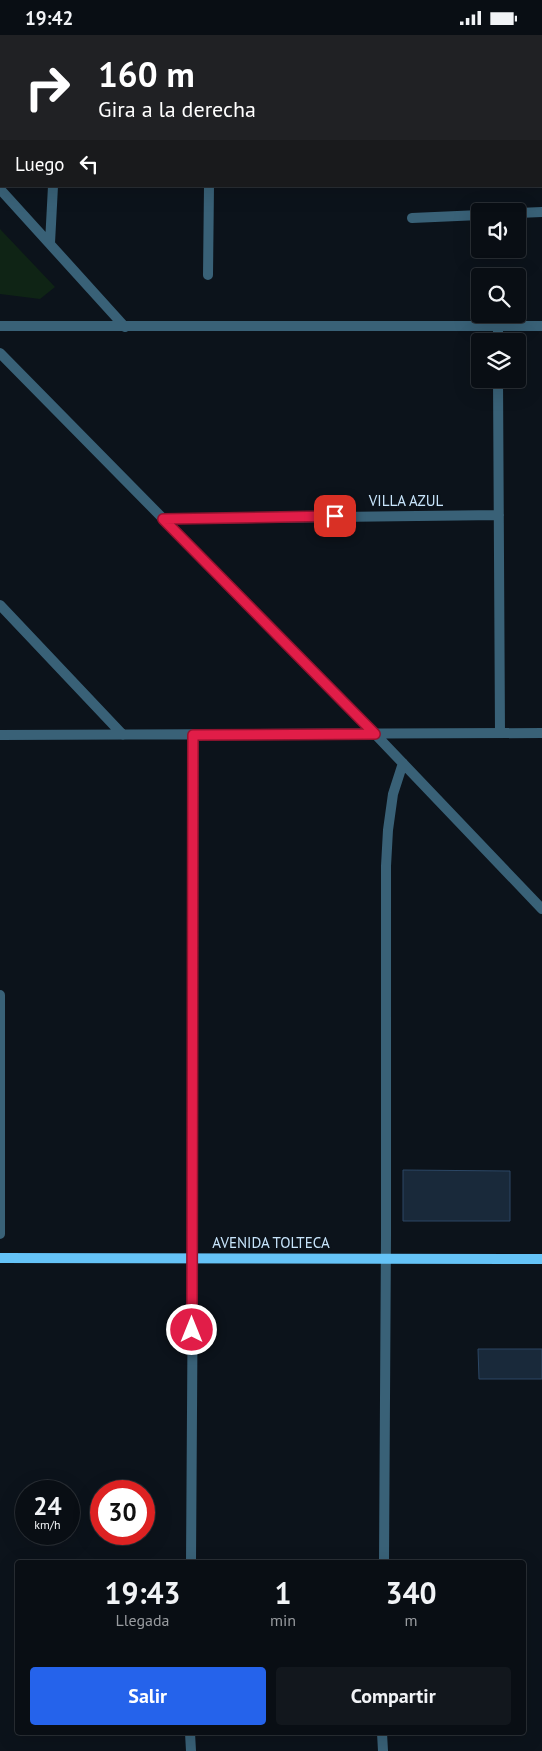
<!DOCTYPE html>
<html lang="es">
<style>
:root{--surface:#090e14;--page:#12171d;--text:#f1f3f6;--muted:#999ca0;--line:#292e34;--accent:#2563eb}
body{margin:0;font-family:"PT Sans",sans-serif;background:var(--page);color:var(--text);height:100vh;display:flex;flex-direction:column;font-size:19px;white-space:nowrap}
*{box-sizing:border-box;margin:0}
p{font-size:16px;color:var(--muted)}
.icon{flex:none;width:28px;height:28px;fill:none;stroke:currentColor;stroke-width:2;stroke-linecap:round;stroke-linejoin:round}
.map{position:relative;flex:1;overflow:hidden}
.side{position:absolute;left:15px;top:1525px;width:511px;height:175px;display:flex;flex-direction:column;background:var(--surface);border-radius:5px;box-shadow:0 5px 20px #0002,0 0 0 1px var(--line)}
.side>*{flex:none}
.hud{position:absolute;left:0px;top:0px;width:542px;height:152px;box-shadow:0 5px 20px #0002,0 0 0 1px var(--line);background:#202124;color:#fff;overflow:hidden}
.fabs{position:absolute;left:471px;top:168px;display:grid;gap:10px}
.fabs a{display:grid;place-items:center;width:55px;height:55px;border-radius:5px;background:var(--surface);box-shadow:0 5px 20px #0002,0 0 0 1px var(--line);font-size:25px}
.speed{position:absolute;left:15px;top:1445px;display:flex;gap:10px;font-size:25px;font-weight:700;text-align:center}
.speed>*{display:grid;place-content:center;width:65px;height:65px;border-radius:50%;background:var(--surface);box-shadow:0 5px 20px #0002,0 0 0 1px var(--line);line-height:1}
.speed small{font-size:12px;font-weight:400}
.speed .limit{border:8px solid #d22;background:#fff;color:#111}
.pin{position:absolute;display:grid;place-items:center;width:42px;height:42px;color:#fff;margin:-21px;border-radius:10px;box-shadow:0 2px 8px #0006}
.me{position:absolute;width:55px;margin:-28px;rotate:0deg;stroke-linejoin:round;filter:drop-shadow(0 0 4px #0008)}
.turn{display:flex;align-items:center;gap:18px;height:105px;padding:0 15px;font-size:22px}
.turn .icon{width:65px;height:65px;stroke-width:2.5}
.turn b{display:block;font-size:35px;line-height:42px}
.then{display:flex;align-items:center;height:48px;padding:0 15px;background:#0003;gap:10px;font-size:19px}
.eta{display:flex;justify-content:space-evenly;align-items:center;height:85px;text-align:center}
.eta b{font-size:30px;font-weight:800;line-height:35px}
.action{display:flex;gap:10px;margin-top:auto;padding:10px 15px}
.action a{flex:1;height:58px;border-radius:5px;background:var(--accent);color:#fff;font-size:20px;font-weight:800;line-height:58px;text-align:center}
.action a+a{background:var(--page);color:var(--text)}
.status{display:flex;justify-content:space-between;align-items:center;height:35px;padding:0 25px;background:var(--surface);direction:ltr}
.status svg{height:14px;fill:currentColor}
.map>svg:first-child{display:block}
</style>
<div class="status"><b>19:42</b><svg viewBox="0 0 49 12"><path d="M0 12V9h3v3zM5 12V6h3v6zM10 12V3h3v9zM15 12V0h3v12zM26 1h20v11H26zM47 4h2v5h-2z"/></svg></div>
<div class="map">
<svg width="542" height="1716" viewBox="0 0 542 1716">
<rect width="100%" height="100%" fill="#0c131b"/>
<path fill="#0f2415" d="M288 0H448V1H288Z
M0 194 55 252 40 264 0 259Z"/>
<path fill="#19293a" stroke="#2c4765" d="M451 0H542V92L541 1Z
M403 1135 510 1136V1186H403Z
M478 1314H542V1344H479Z"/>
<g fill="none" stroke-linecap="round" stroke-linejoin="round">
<path stroke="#396177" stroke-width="10" d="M518 178 542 177
M412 183 480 180"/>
<path stroke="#396177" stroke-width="10" d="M53 0V1
M211 1 212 0
M0 154 125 292
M50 208 53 151
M208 240 209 151
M0 291H542
M498 291V306
M0 318 375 699 542 874
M498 344 500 698
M163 484 499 480
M0 570 123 700
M0 700 542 698
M0 960V1199
M191 1528 193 1224V700
M384 1528 386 1201V831L388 795 393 759 403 728
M190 1698 191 1716
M382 1698 383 1716"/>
<path stroke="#65c3f7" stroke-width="10" d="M0 1223 542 1224"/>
</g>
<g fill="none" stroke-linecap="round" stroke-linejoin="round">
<g stroke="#92132f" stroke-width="12">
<path id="route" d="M192 1295 193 700 375 699 163 484 335 481"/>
</g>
<use href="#route" stroke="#e11d48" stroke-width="9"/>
</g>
<g text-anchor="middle" stroke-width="4.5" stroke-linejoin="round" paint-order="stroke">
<g font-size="15" fill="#c8e5fc" stroke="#0c131b">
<text x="406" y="471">VILLA AZUL</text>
<text x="271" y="1213">AVENIDA TOLTECA</text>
</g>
</g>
</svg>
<div class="fabs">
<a><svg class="icon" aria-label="sound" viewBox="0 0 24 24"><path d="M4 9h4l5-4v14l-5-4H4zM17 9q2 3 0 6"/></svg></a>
<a><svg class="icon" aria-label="search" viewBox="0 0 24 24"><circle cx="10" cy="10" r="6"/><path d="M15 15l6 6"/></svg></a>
<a><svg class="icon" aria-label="layers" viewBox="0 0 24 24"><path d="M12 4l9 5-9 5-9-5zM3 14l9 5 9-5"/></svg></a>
</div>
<div class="speed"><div>24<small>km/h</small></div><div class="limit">30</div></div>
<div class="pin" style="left:335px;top:481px;background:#d93025"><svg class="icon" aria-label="arrive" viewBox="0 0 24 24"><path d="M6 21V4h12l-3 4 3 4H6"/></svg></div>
<svg class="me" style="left:192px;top:1295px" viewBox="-20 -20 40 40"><circle r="17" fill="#e11d48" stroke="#fff" stroke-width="3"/><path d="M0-11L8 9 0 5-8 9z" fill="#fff"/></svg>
<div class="hud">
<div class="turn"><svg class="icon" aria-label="right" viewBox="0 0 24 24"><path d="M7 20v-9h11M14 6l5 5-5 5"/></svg><div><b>160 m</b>Gira a la derecha</div></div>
<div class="then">Luego<svg class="icon" aria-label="left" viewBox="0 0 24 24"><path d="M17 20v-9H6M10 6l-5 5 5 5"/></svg></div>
</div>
<section class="side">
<div class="eta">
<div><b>19:43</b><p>Llegada</p></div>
<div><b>1</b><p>min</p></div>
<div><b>340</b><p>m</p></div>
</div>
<div class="action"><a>Salir</a><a>Compartir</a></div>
</section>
</div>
